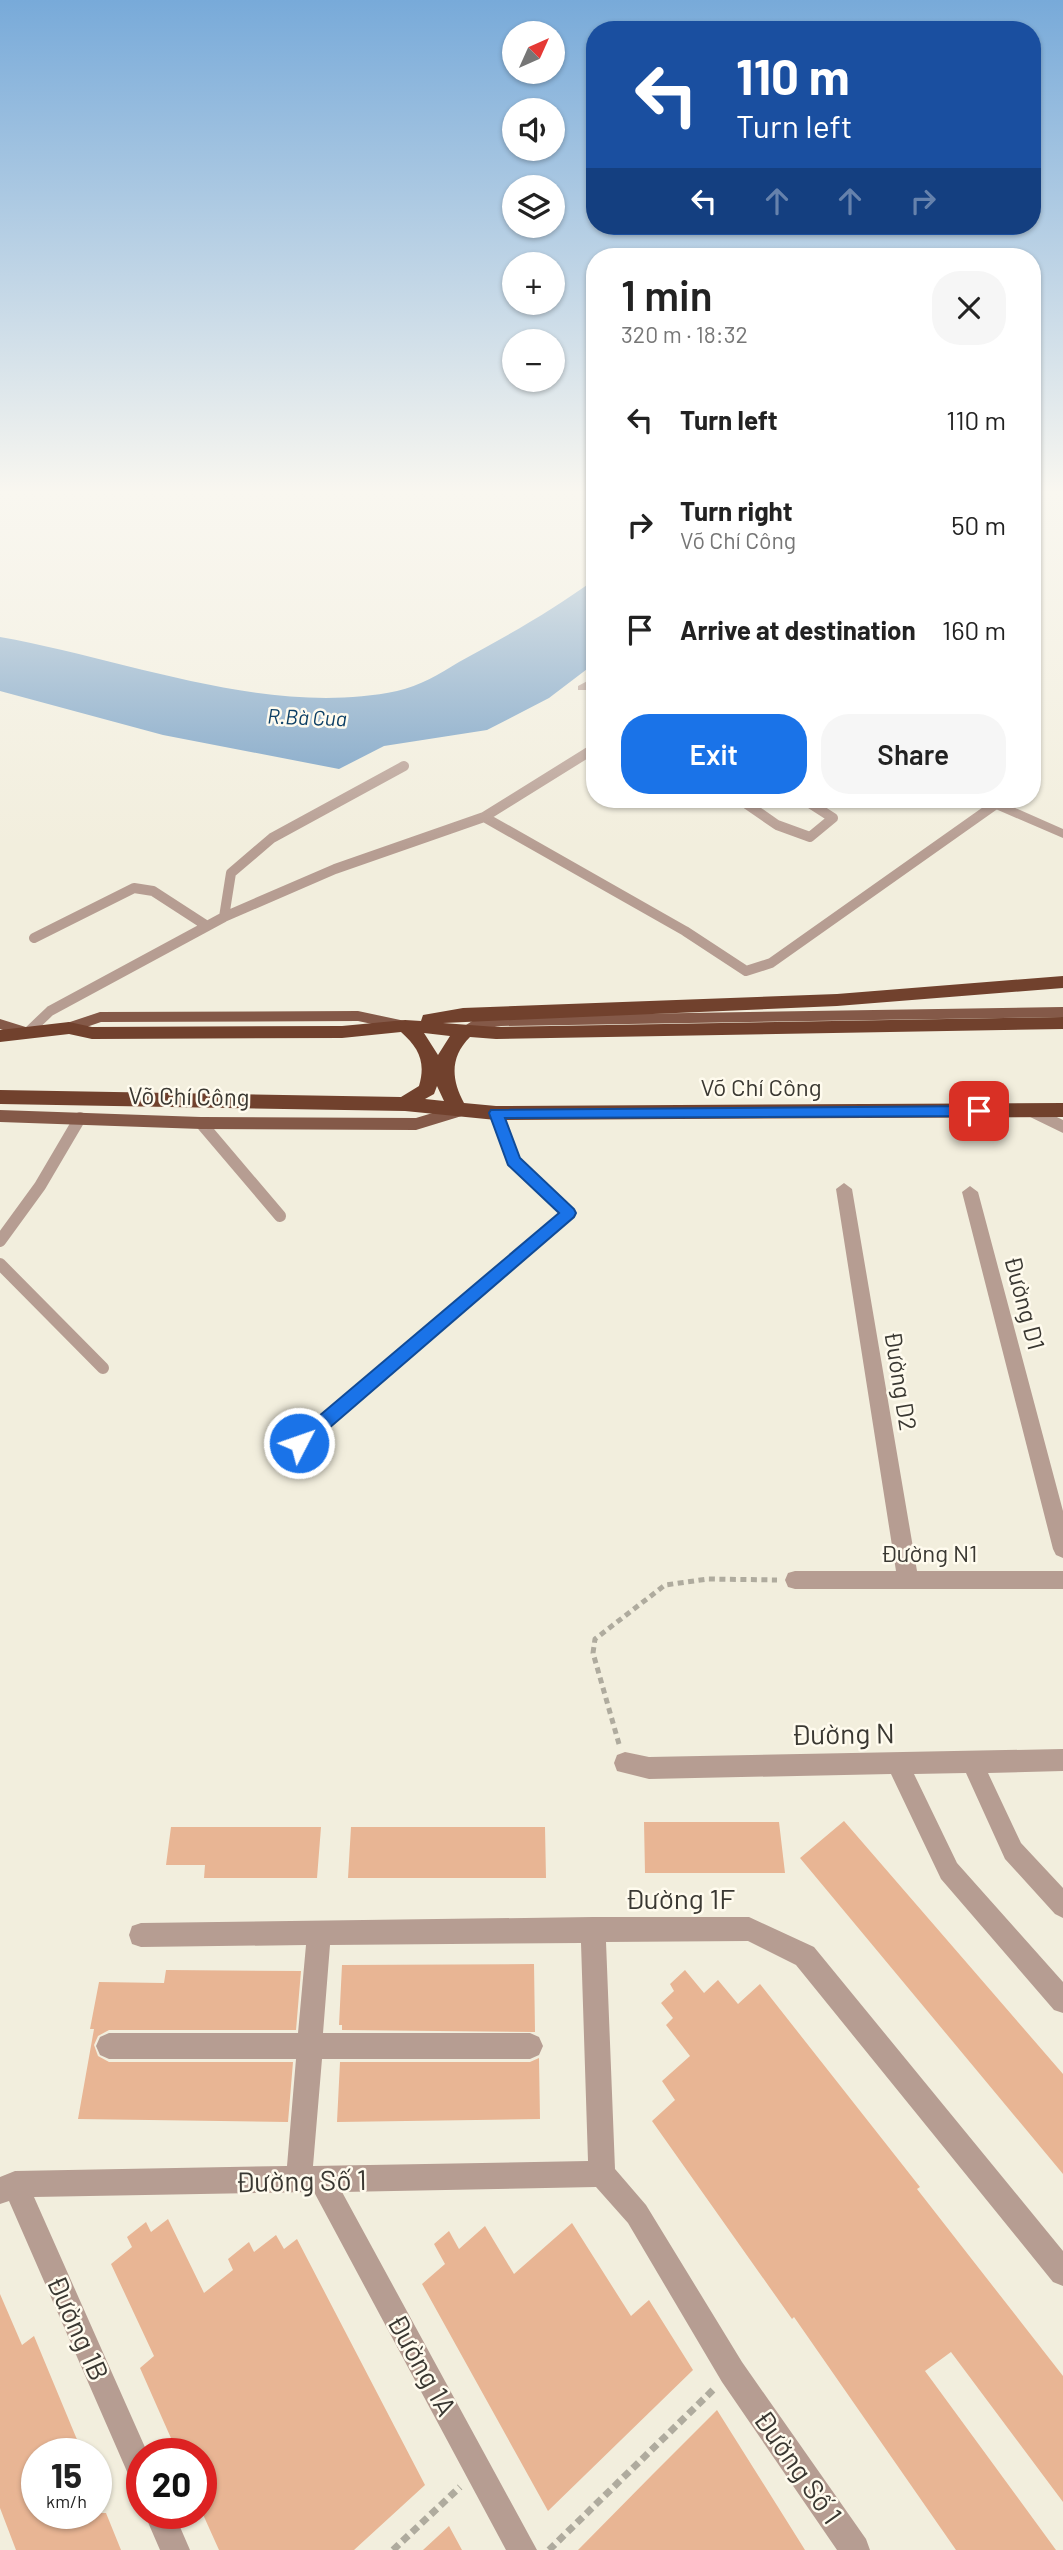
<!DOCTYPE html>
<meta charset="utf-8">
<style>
:root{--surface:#fff;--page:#f6f6f6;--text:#222;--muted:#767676;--accent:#1a73e8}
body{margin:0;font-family:Barlow,sans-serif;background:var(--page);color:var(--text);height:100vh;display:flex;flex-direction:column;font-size:26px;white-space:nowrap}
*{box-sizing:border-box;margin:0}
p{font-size:23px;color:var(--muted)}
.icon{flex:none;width:38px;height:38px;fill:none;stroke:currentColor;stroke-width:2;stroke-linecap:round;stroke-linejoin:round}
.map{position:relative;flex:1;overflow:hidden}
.panel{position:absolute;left:586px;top:248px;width:455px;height:560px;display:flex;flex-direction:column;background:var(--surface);border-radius:28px;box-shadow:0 2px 5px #0004}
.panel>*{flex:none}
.hud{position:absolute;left:586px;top:21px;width:455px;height:214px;border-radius:28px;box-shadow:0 2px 5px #0004;background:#1a4fa0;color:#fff;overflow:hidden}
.needle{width:46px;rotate:45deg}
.buttons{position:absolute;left:502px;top:21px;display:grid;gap:14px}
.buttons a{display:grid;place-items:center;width:63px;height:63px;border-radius:50%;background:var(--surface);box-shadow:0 2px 5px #0004;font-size:35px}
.speed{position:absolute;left:21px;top:2438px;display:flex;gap:14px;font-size:35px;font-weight:700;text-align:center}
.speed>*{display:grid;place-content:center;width:91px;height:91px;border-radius:50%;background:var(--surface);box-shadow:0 2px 5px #0004;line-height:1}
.speed small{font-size:18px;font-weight:400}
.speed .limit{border:10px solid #d22;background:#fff;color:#111}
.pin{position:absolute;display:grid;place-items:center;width:60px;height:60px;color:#fff;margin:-30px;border-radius:14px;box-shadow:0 4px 10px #0006}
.me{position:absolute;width:77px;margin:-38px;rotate:49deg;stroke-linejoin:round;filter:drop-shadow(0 0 5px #0008)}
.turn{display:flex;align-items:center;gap:24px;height:147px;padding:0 35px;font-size:32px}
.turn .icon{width:91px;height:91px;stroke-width:2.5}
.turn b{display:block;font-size:49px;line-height:60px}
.lanes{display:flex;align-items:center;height:66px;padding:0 35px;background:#0003;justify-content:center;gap:35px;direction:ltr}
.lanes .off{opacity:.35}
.round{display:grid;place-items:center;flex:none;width:74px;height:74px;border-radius:28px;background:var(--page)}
.headline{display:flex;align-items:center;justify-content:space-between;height:119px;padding:0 35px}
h1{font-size:42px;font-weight:600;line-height:52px}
.cta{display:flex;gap:14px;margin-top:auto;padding:14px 35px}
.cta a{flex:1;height:80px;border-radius:28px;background:var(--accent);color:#fff;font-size:28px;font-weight:600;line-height:80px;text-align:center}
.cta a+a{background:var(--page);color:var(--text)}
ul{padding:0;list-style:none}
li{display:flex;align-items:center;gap:21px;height:105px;padding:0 35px}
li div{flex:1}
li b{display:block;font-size:26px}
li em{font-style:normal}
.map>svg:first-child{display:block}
</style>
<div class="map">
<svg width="1063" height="2550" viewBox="0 0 1063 2550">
<rect width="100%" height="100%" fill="#f2eedd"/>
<path fill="#719cc3" d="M595 579V663L549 698 487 730 384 746 339 769 163 735 0 691V637C126 659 268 718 397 691 420 686 439 674 459 662 505 637 552 611 595 579Z"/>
<path fill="#e8b594" d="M844 1821 1063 2074V2174L800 1858Z
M644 1822H779L785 1873H645Z
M171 1827H321L317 1878H204L205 1865H166Z
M351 1827H545L546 1878H348Z
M534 1964 535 2032 342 2030V2025H339L342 1965Z
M166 1970 301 1971 296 2030H109L98 2036 94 2045 98 2056 109 2062H293L288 2122 78 2119 94 2029H90L99 1982 164 1983Z
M685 1970 704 1993 718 1980 738 2004 760 1984 920 2187 917 2189 1063 2376V2502L951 2352 925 2371 1056 2550H956L794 2317 792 2319 652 2121 675 2100 662 2081 690 2056 666 2025 673 2018 661 2003 674 1991 670 1984Z
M539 2058 540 2119 337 2122 340 2062H530Z
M168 2219 204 2293 233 2270 228 2259 249 2242 254 2252 276 2235 284 2249 297 2239 425 2485 354 2550H219L201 2510V2454H178L140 2368 154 2356 111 2264 132 2247 127 2237 146 2222 151 2232Z
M572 2223 631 2316 649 2300 693 2370 548 2511 422 2284 445 2264 434 2244 449 2231 459 2249 485 2226 514 2274Z
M0 2294 22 2345 34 2336 83 2454H37V2513H106L121 2550H16L0 2508Z
M717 2410 805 2550H578L653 2474Z
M449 2526 462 2550H423Z"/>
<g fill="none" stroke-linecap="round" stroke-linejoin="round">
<path stroke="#afab9e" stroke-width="5" stroke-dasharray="6 4.5" stroke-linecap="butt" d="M619 1744 593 1653 595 1639 665 1585 708 1579 777 1580"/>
<path stroke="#afab9e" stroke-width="7" stroke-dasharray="8 5" stroke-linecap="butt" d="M393 2550 460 2487
M549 2550 716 2387"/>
<path stroke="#b69d92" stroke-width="10" d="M757 800 748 805 777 825 810 837 833 818 805 800
M484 817 685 931 746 971 771 963 996 804
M224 917 231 873 272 838 404 766
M34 938 134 888 153 891 207 926
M27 1033 50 1011 224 917 335 869 484 817 595 748"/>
<path stroke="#b69d92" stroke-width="12" d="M201 1123 280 1216
M0 1241 40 1186 80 1118
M0 1264 103 1368
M299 1443 569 1213 513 1161 496 1113"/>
<path fill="#b69d92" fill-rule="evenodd" d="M595 677V685L586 690H578V686Z
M993 800H1006L1004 803 1063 829V838L991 807 990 804Z
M1032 1105 1063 1120V1133L1026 1115 1024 1111 1026 1107Z
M844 1183 852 1189 917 1571H1063V1589H795L788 1587 785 1580 788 1573 795 1571H896L836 1189Z
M970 1186 978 1192 1063 1511V1558L1056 1555 1053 1549 962 1192Z
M1063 1749V1771L988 1773 1021 1843 1063 1888V1918L1055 1914 1005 1859 966 1773 914 1774 957 1863 1063 1982V2013L1054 2010 941 1879 891 1774 649 1779 617 1771 614 1763 617 1755 625 1752 649 1757Z
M593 1917H749L814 1947 1063 2251V2286L1053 2282 796 1965 748 1941 606 1942 615 2169 646 2205 742 2362 866 2539 870 2550H837L722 2382 628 2223 596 2187 342 2192 537 2550H506L314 2192 34 2197 148 2454H142V2488L132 2483 9 2201 0 2204V2177L15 2171 287 2166 296 2059H109L100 2055 96 2046 100 2037 109 2033H298L306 1945 141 1947 132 1944 129 1935 132 1926 141 1923ZM581 1943 588 2161 313 2166 322 2059H530L539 2055 543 2046 539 2037 530 2033H323L330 1945Z
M144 2513H174L190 2550H160Z"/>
<path fill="#845948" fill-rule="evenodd" d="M1063 1007V1017L501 1026 482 1029 466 1035 458 1030 474 1020 501 1016Z
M358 1011 405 1021 413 1026 405 1031 358 1021 101 1022 69 1033 61 1028 64 1024 100 1012Z
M0 1019 32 1029 35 1033 27 1038 0 1029Z
M459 1105 467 1111 465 1115 416 1130 201 1129 0 1122V1110L201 1117 416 1118Z"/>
<path fill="#71412d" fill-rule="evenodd" d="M1063 976V988L837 1006 443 1023 496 1027 1063 1017V1029L496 1039 470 1037C450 1057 451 1079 464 1103L496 1106 1063 1103V1117L496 1120 405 1111 0 1104V1090L401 1097 419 1086C426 1062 419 1048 401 1032L342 1038 92 1039 69 1034 0 1042V1030L69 1022 92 1027 342 1026 405 1020 421 1021 423 1015 463 1008 837 994ZM424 1033 450 1036 438 1055ZM437 1086 444 1101 425 1099 434 1094Z"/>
</g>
<linearGradient id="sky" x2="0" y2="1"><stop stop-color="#78aad9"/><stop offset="0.58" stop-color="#f9f7f0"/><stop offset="1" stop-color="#f9f7f0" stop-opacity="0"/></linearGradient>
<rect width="1063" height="849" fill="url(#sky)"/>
<path fill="#1a73e8" stroke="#114b97" stroke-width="2" d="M979 1106 986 1111 979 1116 505 1118 520 1158 574 1209 576 1213 574 1217 306 1448 299 1451 293 1448 291 1443 293 1438 559 1213 508 1165 489 1113 491 1110Z"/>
<g text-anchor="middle" stroke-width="5" stroke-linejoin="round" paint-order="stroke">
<g font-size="21" font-style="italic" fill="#0c3f65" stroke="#fffbee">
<text transform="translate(307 718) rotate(2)" y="7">R.Bà Cua</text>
</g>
<g font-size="24" fill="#3a3832" stroke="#fffbee">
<text x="761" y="1096">Võ Chí Công</text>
<text transform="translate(189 1097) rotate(1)" y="8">Võ Chí Công</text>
<text transform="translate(1024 1303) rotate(75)" y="8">Đường D1</text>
<text transform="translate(900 1381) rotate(81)" y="8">Đường D2</text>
<text x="929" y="1562">Đường N1</text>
</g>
<g font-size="28" fill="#3a3832" stroke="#fffbee">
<text transform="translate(843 1734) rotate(-1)" y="10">Đường N</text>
<text x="680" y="1909">Đường 1F</text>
<text transform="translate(301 2181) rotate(-1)" y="10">Đường Số 1</text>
<text transform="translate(78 2328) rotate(66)" y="10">Đường 1B</text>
<text transform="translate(422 2365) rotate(61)" y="10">Đường 1A</text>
<text transform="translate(798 2467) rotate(55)" y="10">Đường Số 1</text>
</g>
</g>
</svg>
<div class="buttons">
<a><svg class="needle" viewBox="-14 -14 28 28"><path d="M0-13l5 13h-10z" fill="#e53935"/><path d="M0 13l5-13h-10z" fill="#767676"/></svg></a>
<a><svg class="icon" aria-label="sound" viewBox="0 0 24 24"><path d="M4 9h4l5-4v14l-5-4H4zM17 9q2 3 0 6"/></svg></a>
<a><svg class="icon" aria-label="layers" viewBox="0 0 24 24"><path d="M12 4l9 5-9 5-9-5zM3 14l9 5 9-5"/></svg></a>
<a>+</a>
<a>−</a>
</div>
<div class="speed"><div>15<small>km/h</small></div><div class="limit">20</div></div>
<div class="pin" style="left:979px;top:1111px;background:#d93025"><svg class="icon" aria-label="arrive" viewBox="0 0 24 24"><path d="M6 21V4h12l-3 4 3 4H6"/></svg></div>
<svg class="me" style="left:299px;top:1443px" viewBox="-20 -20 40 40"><circle r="17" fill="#1a73e8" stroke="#fff" stroke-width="3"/><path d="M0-11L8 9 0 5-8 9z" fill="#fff"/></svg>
<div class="hud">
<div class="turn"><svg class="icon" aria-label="left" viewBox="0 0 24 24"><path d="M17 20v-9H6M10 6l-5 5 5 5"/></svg><div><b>110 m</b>Turn left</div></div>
<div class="lanes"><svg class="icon" aria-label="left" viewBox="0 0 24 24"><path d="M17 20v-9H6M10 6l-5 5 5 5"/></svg><svg class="icon off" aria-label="ahead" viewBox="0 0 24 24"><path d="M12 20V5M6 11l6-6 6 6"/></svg><svg class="icon off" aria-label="ahead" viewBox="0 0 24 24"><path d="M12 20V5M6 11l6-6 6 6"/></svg><svg class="icon off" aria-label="right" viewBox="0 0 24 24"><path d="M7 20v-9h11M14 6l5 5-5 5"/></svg></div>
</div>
<section class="panel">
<div class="headline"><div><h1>1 min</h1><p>320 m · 18:32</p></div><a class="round"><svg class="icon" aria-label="close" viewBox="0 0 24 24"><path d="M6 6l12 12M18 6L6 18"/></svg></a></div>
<ul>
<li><svg class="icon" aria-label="left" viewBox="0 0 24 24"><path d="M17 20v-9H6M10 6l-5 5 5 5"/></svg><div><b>Turn left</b></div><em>110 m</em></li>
<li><svg class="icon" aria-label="right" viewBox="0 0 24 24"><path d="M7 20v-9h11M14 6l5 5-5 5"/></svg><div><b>Turn right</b><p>Võ Chí Công</p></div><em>50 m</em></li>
<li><svg class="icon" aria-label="arrive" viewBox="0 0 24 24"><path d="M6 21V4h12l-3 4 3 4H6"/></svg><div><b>Arrive at destination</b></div><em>160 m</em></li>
</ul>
<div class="cta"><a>Exit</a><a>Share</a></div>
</section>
</div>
